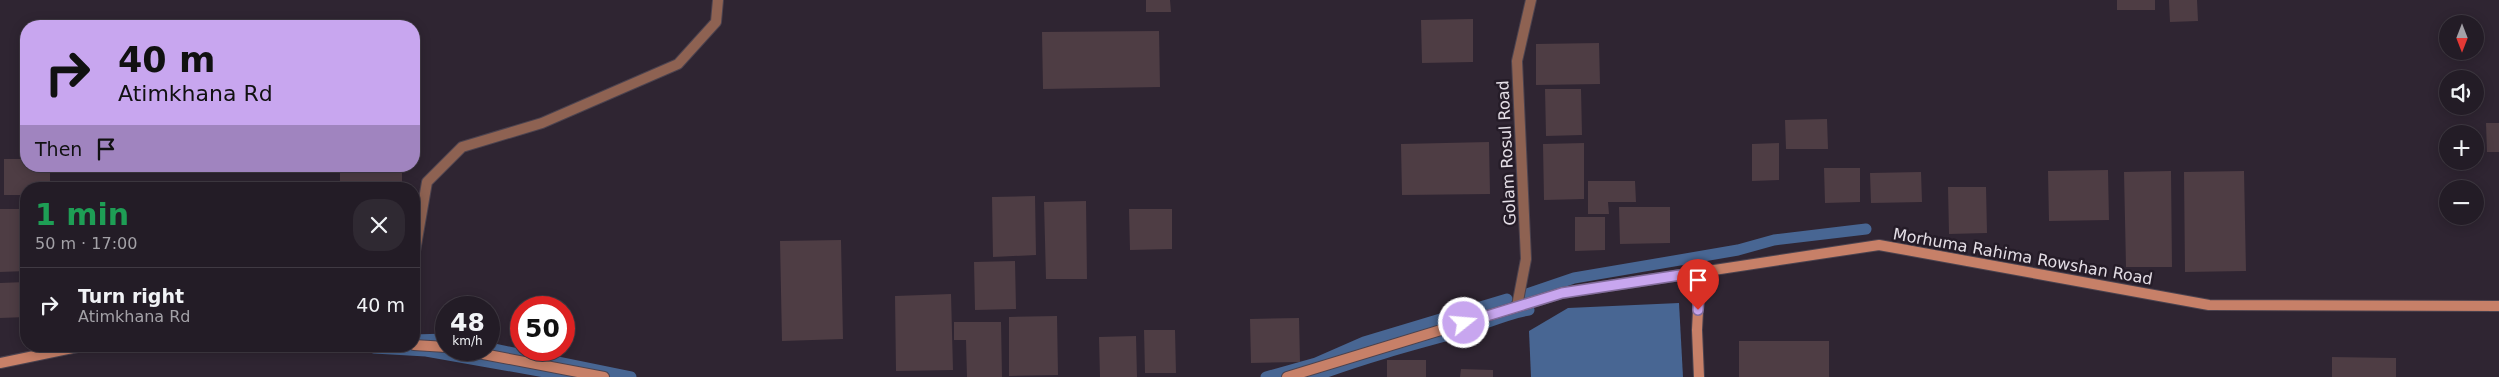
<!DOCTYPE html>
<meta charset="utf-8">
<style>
:root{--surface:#231c26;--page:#2f2932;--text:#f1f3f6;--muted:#a3a1a7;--line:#403a43}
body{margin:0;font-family:"DejaVu Sans",sans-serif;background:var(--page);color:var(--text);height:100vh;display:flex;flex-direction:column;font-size:19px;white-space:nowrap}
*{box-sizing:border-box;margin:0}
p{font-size:16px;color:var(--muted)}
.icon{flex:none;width:28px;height:28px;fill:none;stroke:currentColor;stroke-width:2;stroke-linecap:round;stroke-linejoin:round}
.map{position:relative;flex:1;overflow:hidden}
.drawer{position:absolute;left:20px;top:182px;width:400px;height:170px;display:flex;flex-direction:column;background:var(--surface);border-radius:20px;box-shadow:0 2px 12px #0003,0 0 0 1px var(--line)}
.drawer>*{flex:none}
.guide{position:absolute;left:20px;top:20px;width:400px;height:152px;border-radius:20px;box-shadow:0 2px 12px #0003,0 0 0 1px var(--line);background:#c8a6ef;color:#111;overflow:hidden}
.needle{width:32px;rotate:180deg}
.buttons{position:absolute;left:2439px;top:15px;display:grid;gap:10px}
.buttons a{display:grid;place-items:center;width:45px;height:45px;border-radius:50%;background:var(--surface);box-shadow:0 2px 12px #0003,0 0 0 1px var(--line);font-size:25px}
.speed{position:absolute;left:435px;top:296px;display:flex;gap:10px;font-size:25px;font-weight:700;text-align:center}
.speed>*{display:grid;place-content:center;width:65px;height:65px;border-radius:50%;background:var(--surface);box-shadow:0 2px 12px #0003,0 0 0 1px var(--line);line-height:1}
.speed small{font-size:12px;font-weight:400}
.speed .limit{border:8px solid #d22;background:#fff;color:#111}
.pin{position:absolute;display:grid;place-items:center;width:42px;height:42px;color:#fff;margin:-51px -21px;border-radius:50% 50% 50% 0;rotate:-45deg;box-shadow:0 0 5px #0007}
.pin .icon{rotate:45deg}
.me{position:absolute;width:55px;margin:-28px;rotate:73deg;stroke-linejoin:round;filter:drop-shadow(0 0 4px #0008)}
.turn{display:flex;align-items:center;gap:18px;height:105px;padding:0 15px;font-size:22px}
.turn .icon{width:65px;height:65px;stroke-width:2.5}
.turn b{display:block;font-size:35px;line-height:42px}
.then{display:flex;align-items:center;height:48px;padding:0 15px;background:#0003;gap:10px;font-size:19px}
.round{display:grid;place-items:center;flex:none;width:52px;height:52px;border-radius:20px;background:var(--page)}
.headline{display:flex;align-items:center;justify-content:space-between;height:85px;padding:0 15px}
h1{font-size:30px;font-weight:700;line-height:38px;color:#1e9e55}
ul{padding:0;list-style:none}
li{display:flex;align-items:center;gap:15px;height:75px;padding:0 15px;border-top:1px solid var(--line)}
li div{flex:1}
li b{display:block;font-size:19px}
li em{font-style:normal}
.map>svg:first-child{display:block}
</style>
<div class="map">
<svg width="2499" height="377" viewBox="0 0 2499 377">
<rect width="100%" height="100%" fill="#2f2532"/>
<path fill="#486693" d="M1679 303 1683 377H1531L1529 331 1568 308Z"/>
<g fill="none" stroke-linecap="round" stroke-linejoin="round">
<path stroke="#486693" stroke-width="11" d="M1527 294 1574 278 1738 250 1774 240 1866 229
M414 340 446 339
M374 348 426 351 573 377
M489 348 631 377
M1266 377 1316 363 1364 342 1507 299
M1313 377C1360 359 1408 346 1456 333 1481 326 1504 314 1529 310"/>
</g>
<path fill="#4e3d44" d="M1146 0H1170L1171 12H1146Z
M2117 0H2155V10H2117Z
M2169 0H2197L2198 21 2170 22Z
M1473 19V62L1422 63 1421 20Z
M1159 31 1160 87 1043 89 1042 32Z
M1599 43 1600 84 1536 85V44Z
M1545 89H1581L1582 135 1546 136Z
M1827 119 1828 149H1786L1785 120Z
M2486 123H2499V152H2487Z
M1489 142 1490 194 1402 195 1401 144Z
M1584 143V199L1544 200 1543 144Z
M1779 143V180L1752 181V144Z
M4 159H26V166H50V189H26V195H4Z
M340 166H402V189H340Z
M1824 168H1860V202L1825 203Z
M2108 170 2109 220 2049 221 2048 171Z
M2171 171 2172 267H2126L2124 172Z
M2244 171 2246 271 2185 272 2184 172Z
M1921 172 1922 202 1871 203 1870 173Z
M1588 181H1635L1636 202H1608L1609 214H1588Z
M1948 187H1986L1987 233 1949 234Z
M1035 196 1036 255 993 257 992 197Z
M1086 201 1087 279H1046L1044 202Z
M1619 207H1670V243L1620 244Z
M0 209H26V271L0 272Z
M1129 209H1172V249L1130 250Z
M1575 217H1605V250L1575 251Z
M841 240 843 339 782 341 780 241Z
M1015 261 1016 309 975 310 974 262Z
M26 282V317L0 318V283Z
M951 294 953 370 896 371 895 296Z
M1057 316 1058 375 1009 376V317Z
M1299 318 1300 362 1251 363 1250 319Z
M954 322H1001L1002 377H967L966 340H954Z
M1144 330H1175L1176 373H1145Z
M1136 336 1137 377H1100L1099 337Z
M1739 341H1829V377H1739Z
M2332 357 2396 358V377H2332Z
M1387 360H1426V377H1387Z
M1461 369 1493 370V377H1460Z"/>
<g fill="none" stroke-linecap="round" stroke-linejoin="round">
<g stroke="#4c434f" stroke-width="12">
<path id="minor" d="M414 257 427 182 462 147 542 123 678 64 716 22 718 0"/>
</g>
<g stroke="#4c434f" stroke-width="12">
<path id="tertiary" d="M1517 306 1526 259 1517 61 1531 0"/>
</g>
<g stroke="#4c434f" stroke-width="12">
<path id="secondary" d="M414 345 446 347
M462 350 604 377
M0 363 82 346
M1287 377 1562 293 1879 245 2209 305 2499 306
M1699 377 1697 330 1700 272"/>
</g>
<use href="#minor" stroke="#8e6252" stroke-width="10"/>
<use href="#tertiary" stroke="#8e6252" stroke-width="10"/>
<use href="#secondary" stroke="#c78068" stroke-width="10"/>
</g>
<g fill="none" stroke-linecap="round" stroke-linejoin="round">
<g stroke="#826c9b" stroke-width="12">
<path id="route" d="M1464 323 1562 293 1700 272 1698 310"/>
</g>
<use href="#route" stroke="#c8a6ef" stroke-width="9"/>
</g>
<g text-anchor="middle" stroke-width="5" stroke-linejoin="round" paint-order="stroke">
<g font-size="16" fill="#e4dee6" stroke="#251c28">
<text transform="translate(1506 153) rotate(-93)" y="6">Golam Rosul Road</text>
<text transform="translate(2023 256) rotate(10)" y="6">Morhuma Rahima Rowshan Road</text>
</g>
</g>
</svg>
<div class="buttons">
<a><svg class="needle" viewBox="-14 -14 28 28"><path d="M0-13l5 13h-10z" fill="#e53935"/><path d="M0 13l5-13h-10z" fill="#a3a1a7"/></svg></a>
<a><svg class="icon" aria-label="sound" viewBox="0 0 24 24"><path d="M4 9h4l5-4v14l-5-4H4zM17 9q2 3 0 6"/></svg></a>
<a>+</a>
<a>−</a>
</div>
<div class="speed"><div>48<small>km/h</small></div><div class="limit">50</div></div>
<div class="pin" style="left:1698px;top:310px;background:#d93025"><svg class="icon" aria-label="arrive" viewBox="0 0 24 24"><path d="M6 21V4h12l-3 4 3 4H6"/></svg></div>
<svg class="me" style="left:1464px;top:323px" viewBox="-20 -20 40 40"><circle r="17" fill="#c8a6ef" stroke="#fff" stroke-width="3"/><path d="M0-11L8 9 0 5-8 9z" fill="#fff"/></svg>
<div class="guide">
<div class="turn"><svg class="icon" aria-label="right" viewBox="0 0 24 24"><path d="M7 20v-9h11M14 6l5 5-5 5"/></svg><div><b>40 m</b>Atimkhana Rd</div></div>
<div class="then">Then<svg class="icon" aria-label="arrive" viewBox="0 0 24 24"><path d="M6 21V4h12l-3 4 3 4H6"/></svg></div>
</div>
<section class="drawer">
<div class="headline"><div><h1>1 min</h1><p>50 m · 17:00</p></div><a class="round"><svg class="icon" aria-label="close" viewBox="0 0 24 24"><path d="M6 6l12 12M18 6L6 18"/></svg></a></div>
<ul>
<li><svg class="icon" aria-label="right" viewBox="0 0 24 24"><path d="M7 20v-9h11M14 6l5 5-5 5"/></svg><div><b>Turn right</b><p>Atimkhana Rd</p></div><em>40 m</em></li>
</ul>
</section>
</div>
